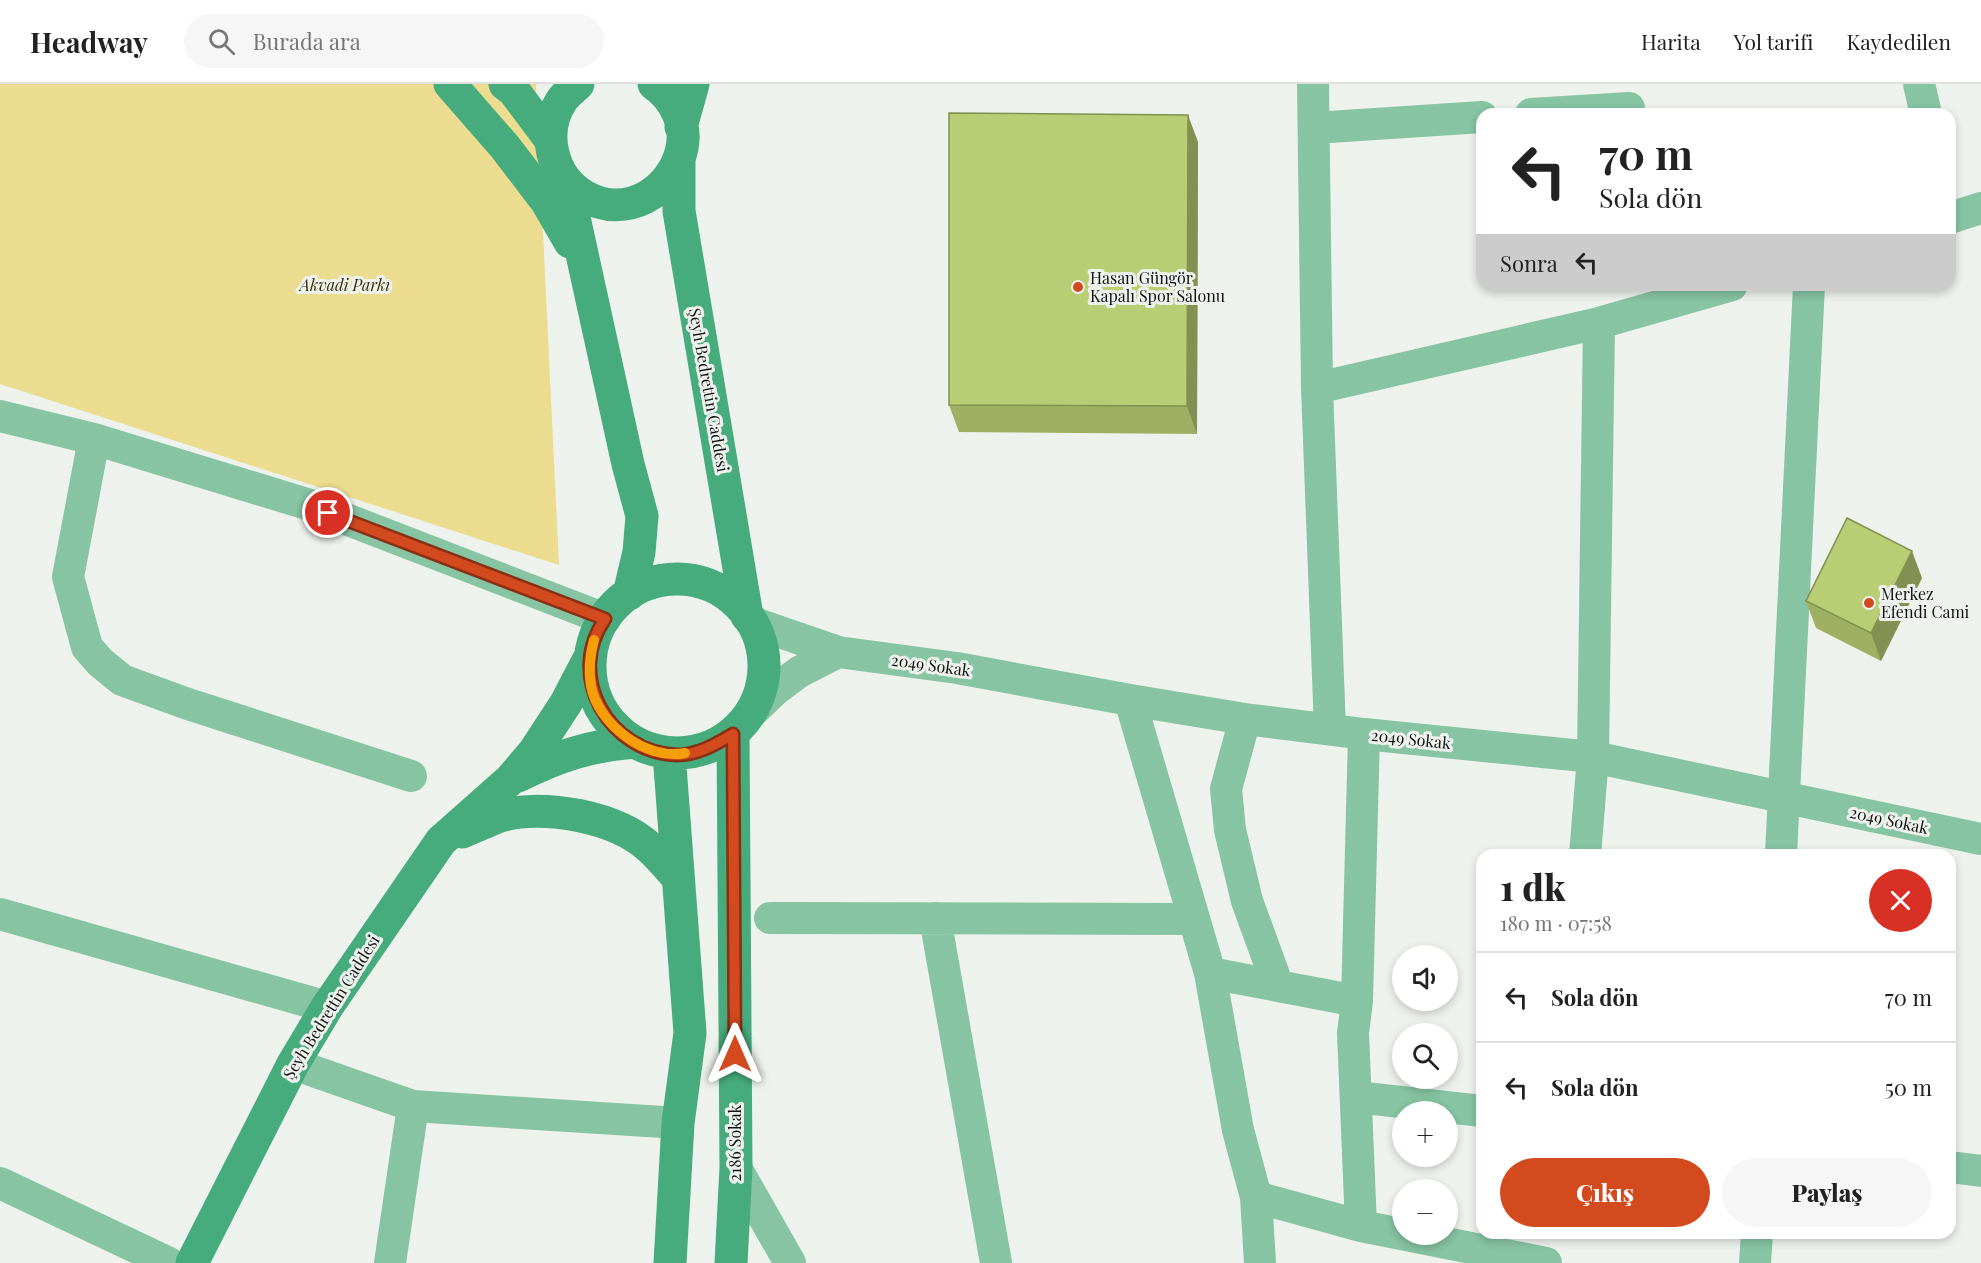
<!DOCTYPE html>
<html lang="tr">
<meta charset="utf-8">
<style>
:root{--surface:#fff;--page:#f6f6f6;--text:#222;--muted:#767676;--line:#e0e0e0;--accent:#d34a1f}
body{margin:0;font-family:"Playfair Display",serif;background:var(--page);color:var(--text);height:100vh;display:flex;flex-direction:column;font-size:22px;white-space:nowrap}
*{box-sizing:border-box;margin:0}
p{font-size:20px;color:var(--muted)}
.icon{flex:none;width:33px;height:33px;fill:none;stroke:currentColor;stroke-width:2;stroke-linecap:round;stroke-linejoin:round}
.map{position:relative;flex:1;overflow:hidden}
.panel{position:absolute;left:1476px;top:765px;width:480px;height:390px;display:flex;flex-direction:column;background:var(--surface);border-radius:18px;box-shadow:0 3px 9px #0003}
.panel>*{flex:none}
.guide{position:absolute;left:1476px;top:24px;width:480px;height:183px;border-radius:18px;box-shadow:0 3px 9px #0003;background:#fff;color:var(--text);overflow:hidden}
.controls{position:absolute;left:1392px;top:861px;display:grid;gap:12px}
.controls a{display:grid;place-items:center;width:66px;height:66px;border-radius:50%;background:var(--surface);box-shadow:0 3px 9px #0003;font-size:30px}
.pin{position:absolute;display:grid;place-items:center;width:51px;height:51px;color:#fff;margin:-26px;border:3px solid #fff;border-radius:50%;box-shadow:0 2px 6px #0007}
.me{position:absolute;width:66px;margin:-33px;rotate:0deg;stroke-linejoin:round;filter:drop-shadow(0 0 4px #0008)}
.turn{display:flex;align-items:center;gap:21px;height:126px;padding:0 24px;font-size:27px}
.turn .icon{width:78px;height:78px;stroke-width:2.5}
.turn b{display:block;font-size:42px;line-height:51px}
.then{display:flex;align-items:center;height:57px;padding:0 24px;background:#0003;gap:12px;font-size:22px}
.round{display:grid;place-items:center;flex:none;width:63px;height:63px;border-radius:32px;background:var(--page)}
.headline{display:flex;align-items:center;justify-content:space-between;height:102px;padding:0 24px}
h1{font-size:36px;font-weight:800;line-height:45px}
.button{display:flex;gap:12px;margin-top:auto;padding:12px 24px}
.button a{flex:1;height:69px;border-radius:36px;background:var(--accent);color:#fff;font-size:24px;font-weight:800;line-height:69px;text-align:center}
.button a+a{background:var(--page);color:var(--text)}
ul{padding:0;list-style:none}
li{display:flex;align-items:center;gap:18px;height:90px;padding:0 24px;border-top:2px solid var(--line)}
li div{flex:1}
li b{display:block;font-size:22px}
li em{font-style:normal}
header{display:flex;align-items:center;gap:36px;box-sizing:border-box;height:84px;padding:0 30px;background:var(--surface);border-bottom:2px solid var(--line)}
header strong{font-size:28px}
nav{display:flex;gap:33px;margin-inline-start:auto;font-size:21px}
.search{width:420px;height:54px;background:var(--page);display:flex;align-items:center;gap:15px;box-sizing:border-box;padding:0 21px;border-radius:33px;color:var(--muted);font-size:22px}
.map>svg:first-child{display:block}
</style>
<header>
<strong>Headway</strong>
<div class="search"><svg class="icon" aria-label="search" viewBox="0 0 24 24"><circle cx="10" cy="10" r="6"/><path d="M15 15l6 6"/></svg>Burada ara</div>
<nav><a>Harita</a><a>Yol tarifi</a><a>Kaydedilen</a></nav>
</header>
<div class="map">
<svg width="1981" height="1179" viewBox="0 0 1981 1179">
<rect width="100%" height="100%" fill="#eef2ed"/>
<path fill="#ebdc8f" d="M0 0H537L536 2 559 481 0 300Z"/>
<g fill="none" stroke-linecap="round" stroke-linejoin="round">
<path stroke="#86c4a3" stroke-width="32" d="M1313 0 1317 304 1330 645
M1919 0 1926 30
M1531 30 1629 24
M1314 44 1482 33
M1950 134 1981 124
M1317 304 1599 239 1732 201
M0 332 94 355 307 420 605 535
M94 355 68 493 87 563 100 578 122 596 185 619 411 692
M751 538 838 568 957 584 1130 616 1245 635 1364 650 1593 673 1981 755
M1130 616 1210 889 1238 1046 1256 1113 1260 1179
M752 628 775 606 799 588 838 568
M1245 635 1226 705 1230 746 1247 817 1278 902
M1585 771 1593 673 1599 239
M1781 771 1809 201
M0 830 327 923
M770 834 1193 835
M935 834 996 1179
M1210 889 1357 917
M293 980 413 1022 678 1039
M1356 1013 1482 1027
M1950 1083 1981 1087
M736 1084 790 1179
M0 1099 169 1179
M1256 1113 1361 1142 1546 1179
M1361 1142 1353 949 1357 917 1364 650
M390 1179 413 1022
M1755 1179 1757 1149"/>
<path stroke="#46ac7d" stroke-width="33" d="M450 0 505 63 547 118 570 158
M505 0 514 7 550 55
M578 0C573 5 566 10 562 16 541 47 551 93 584 112 626 136 673 108 682 64 687 39 674 14 654 0
M681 43 693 0
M679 79V127L747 532
M566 97 628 380 642 432 639 468 629 510
M590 582a87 87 0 1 1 174 0a87 87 0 1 1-174 0Z
M669 669 690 949 678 1039 670 1179
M518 692C559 672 588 662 634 658
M462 748C475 743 487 737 500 732 543 719 617 733 650 764 660 773 669 784 678 794
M192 1179 293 980 327 923 441 757 511 695 534 668 566 619 589 575
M731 1179 736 1084 733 650"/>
</g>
<path fill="#9fb064" d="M1198 58 1197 350 959 348 949 321Z
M1922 494 1881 577 1816 544 1806 517Z"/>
<path fill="#829051" d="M1188 31 1198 58 1197 350 1187 322Z
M1912 467 1922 494 1881 577 1871 549Z"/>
<path fill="#b9cd74" stroke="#829051" stroke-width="1.5" d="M949 29 1188 31 1187 322 949 321Z
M1847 434 1912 467 1871 549 1806 517Z"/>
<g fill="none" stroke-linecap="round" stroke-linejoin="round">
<g stroke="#893014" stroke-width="15">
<path id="route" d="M328 429 605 535C565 592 609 669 677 671 698 671 716 660 733 650L735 970"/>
</g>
<use href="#route" stroke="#d34a1f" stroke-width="10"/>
<path stroke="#f59e0b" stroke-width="10" d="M594 556C590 571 588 586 591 602 598 640 646 677 685 669"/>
</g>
<g fill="#d34a1f" stroke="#eef2ed" stroke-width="2">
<circle cx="1078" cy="203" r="6"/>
<circle cx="1869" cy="519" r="6"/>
</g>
<g text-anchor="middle" stroke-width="6" stroke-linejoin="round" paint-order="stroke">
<g font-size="16" fill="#101110" stroke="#eef2ed" text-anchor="start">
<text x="1090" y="200">Hasan Güngör<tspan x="1090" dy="18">Kapalı Spor Salonu</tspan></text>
<text x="1881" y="516">Merkez<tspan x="1881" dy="18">Efendi Cami</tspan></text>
</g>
<g font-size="16" font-style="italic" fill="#372f05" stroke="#eef2ed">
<text x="345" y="207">Akvadi Parkı</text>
</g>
<g font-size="16" fill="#101110" stroke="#eef2ed">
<text transform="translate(709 306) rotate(80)" y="6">Şeyh Bedrettin Caddesi</text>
<text transform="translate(931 581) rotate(8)" y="6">2049 Sokak</text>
<text transform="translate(1411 655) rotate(6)" y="6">2049 Sokak</text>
<text transform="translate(1889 736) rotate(12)" y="6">2049 Sokak</text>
<text transform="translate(331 923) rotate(-58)" y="6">Şeyh Bedrettin Caddesi</text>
<text transform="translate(735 1059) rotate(-90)" y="6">2186 Sokak</text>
</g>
</g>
</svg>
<div class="controls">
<a><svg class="icon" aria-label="sound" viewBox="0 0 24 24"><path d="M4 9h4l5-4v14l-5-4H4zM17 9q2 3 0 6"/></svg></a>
<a><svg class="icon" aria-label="search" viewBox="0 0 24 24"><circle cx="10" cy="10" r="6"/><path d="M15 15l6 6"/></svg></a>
<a>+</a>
<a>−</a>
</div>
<div class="pin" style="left:328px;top:429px;background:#d93025"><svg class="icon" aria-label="arrive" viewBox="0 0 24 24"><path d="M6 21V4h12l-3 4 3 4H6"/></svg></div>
<svg class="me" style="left:735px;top:970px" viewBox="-20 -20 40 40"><path d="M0-17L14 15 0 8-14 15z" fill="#d34a1f" stroke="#fff" stroke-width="4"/></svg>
<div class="guide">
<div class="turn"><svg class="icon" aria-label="left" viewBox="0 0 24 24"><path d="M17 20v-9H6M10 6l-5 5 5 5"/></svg><div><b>70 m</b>Sola dön</div></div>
<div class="then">Sonra<svg class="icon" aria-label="left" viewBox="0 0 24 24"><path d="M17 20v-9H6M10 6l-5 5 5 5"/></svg></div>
</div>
<section class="panel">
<div class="headline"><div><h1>1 dk</h1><p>180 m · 07:58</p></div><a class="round" style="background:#d93025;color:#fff"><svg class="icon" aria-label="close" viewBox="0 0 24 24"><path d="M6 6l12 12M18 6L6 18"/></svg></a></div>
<ul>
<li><svg class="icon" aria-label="left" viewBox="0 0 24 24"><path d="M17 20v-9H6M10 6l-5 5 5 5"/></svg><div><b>Sola dön</b></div><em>70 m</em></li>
<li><svg class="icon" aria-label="left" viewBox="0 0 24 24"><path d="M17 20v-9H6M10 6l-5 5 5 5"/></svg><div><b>Sola dön</b></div><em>50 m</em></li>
</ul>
<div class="button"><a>Çıkış</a><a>Paylaş</a></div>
</section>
</div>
